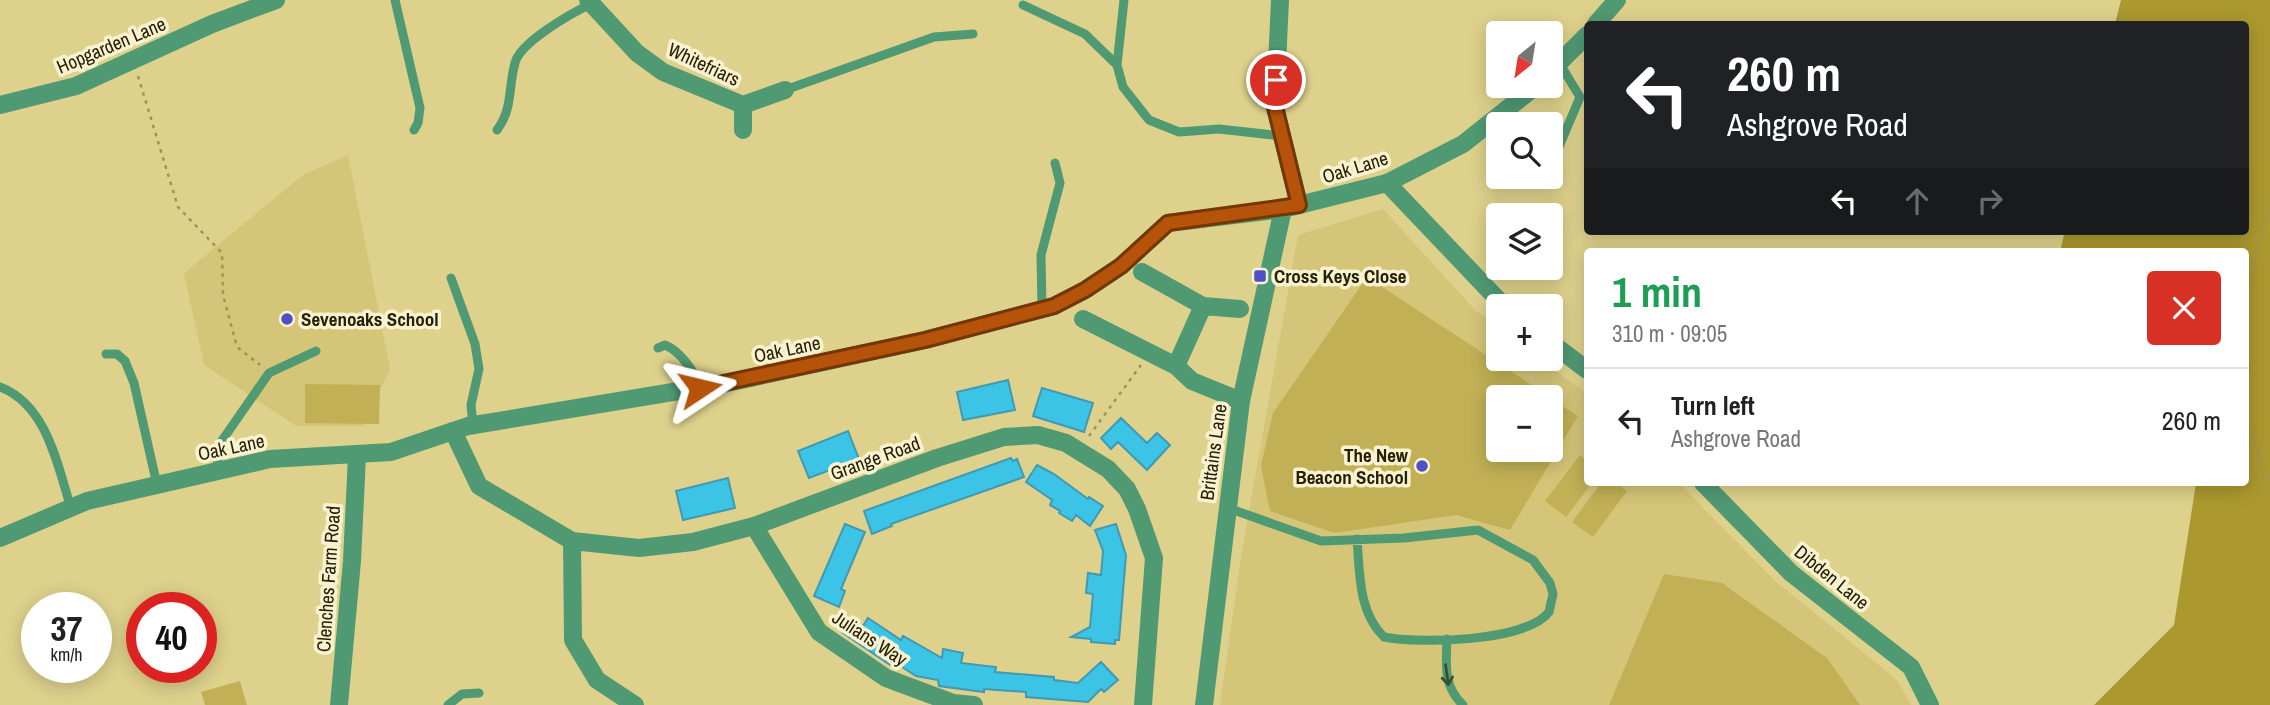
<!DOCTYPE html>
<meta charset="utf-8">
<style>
:root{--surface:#fff;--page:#f6f6f6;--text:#222;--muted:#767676;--line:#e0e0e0}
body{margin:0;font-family:"Archivo Narrow",sans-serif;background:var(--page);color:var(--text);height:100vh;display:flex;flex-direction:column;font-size:26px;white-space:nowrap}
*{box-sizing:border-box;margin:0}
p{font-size:23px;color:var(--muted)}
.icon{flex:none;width:38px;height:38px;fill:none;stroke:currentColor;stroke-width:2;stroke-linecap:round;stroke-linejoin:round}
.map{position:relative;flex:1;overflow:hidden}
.side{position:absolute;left:1584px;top:248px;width:665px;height:238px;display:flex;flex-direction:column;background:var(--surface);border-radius:7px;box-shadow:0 4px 18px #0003}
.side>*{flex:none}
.guide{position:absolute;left:1584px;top:21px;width:665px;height:214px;border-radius:7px;box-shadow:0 4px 18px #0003;background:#202124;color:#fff;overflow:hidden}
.needle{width:46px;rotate:210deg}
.fabs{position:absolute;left:1486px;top:21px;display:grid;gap:14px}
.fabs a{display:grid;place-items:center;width:77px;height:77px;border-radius:7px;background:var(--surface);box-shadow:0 4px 18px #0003;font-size:35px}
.speed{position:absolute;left:21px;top:592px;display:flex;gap:14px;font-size:35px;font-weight:700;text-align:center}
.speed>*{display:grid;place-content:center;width:91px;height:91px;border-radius:50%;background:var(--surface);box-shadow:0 4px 18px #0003;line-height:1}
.speed small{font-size:18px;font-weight:400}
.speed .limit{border:10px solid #d22;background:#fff;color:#111}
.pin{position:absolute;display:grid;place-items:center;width:60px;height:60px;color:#fff;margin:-30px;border:4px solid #fff;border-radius:50%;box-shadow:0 2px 7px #0007}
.me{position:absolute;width:77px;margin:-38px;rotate:80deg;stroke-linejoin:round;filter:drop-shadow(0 0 5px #0008)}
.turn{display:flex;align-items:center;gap:24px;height:147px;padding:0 28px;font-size:32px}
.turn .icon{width:91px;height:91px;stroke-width:2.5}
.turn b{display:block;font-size:49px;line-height:60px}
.lanes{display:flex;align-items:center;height:66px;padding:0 28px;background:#0003;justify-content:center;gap:35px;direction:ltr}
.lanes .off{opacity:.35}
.round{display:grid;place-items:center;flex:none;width:74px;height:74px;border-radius:7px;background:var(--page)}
.headline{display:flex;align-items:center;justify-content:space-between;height:119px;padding:0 28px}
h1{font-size:42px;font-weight:700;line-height:52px;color:#1e9e55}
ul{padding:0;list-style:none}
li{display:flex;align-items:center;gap:21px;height:105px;padding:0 28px;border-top:2px solid var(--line)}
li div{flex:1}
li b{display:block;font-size:26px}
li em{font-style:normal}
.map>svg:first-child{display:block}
</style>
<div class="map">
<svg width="2270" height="705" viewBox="0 0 2270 705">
<rect width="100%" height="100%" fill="#ded18c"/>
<path fill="#d4c578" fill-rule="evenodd" d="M348 155 390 369 364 426H296L204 365 184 273 303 175Z
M1383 209 1475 310 1498 327V359H1540L1587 394V483H1679L1773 579 1897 680 1911 705H1220L1242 551 1298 235ZM1498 397H1550V450H1498Z"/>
<path fill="#c1b055" d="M1367 277 1550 397H1498V450H1550V398L1578 416 1510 530 1456 515 1334 533 1270 511 1261 466 1273 413Z
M305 384 380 385 379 424 305 423Z
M1580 455 1587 461V483H1592L1566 517 1545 501Z
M1601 483H1617L1627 491 1593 537 1572 522Z
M1664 574 1722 583 1827 658 1860 705H1609Z
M240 681 247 705H205L201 692Z"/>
<path fill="#ab982f" d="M2121 0H2270V705H2094L2174 625 2196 483H2245V252H2060L2065 231H2245V24H2115Z"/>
<path fill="#3bc4e6" stroke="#4299b1" stroke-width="2" d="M1008 380 1015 410 963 420 957 392Z
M1042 388 1093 403 1084 432 1033 416Z
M1121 418 1147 443 1157 433 1170 445 1147 470 1118 442 1111 449 1101 438Z
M848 431 859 459 809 478 798 451Z
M1011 458 1013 461 1017 459 1024 477 891 524 892 526 872 534 864 511Z
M1037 465 1054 474 1088 499 1089 497 1103 506 1090 526 1076 515 1072 521 1059 513 1060 511 1050 505 1052 500 1026 482Z
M728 478 735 508 683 520 676 491Z
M845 524 865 532 841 589 845 591 839 607 814 596Z
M1116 524 1126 555 1119 640H1115V644L1091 642V639L1071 637 1090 627 1093 594 1086 593 1088 573 1101 575 1103 551 1095 530Z
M868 618 901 640 903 636 942 658 943 649 963 653 961 663 996 667 995 672 1054 677V680L1078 683 1101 662 1118 680 1104 692 1101 689 1088 702 1026 697V692L984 689V692L939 686 938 680 916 676 899 665 896 669 843 633 857 623 863 626Z"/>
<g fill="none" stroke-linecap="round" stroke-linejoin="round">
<path stroke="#9d935c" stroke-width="2.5" stroke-dasharray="3.5 5" stroke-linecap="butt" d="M138 76 178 207 222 253 223 295 237 347 260 365
M2245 295 2270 204
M2245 421 2270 486
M1089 436 1141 365"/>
<path stroke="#509a73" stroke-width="9" d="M395 0 420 108 418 123 414 130
M1124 0 1117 65 1123 87 1149 120 1179 132 1219 129 1282 136
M1023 5 1085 34 1117 65
M785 90 934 37 973 34
M497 130C513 109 508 88 515 63 520 42 572 13 591 4
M1550 158 1558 149 1580 97 1560 64
M451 278 475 344 479 369 471 405 473 425
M1042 309 1041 255 1060 183 1055 163
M658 348 665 345C680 351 696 373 700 388
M106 354H117L125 361 134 383 157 485
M0 387C47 405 57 464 71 508
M216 471 221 442 269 373 316 351
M1228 508 1321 541 1404 538 1478 530 1533 560 1550 583 1553 594 1549 612C1526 642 1419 644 1384 637 1358 612 1360 573 1357 539
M1447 639C1446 665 1443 686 1463 705
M448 705 462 694 479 693"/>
<path stroke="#509a73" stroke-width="18" d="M588 0 637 53 663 72 743 105V130
M1280 0 1275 107 1299 205
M0 105 76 86 212 24 276 0
M743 105 785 90
M1387 183 1504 306
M1142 272 1203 306
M1083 319 1176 366 1192 381 1241 401
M1550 342 1587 370
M1176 366 1203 306 1240 309
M453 431 479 486 572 541 639 548 693 542 754 526 937 458 1004 437 1038 435 1066 443 1108 469 1127 489 1137 509 1154 558 1143 705
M1703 483 1791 573 1911 667 1930 705
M754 526 819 632 886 678 953 703 974 705
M572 541 573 640 597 680 635 705
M339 705 352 561 357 456"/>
<path stroke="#509a73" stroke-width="18" d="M1596 24 1617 0
M1550 72 1587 35
M0 538 87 501 270 459 391 452 468 426 727 383 925 340 1054 306 1085 290 1121 266 1168 223 1283 209 1387 183 1463 144 1536 86
M1204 705 1241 401 1283 209"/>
</g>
<defs><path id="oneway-shaft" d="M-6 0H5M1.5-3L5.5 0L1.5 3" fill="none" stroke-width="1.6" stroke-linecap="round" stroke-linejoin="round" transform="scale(1.75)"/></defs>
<use stroke="#375130" href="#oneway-shaft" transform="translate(1447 675) rotate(82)"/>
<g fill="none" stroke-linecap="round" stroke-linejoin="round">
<g stroke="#753606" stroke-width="18">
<path id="route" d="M700 388 925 340 1054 306 1085 290 1121 266 1168 223 1299 205 1275 107 1276 80"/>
</g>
<use href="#route" stroke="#b45309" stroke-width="12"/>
</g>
<g fill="#524fc6" stroke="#f8f2d0" stroke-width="2.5">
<rect x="1253" y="269" width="14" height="14" rx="3.5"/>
<circle cx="287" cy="319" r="7"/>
<circle cx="1422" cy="466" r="7"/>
</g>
<g text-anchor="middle" stroke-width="7" stroke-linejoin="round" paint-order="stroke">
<g font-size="19" fill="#262004" stroke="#f8f2d0">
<text transform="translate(111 45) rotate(-23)" y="7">Hopgarden Lane</text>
<text transform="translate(704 64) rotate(25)" y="7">Whitefriars</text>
<text transform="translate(1355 167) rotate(-17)" y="7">Oak Lane</text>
<text transform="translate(787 349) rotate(-12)" y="7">Oak Lane</text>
<text transform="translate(231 447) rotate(-12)" y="7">Oak Lane</text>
<text transform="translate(1213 452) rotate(-82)" y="7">Brittains Lane</text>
<text transform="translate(875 458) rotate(-20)" y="7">Grange Road</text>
<text transform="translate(1832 577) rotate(39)" y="7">Dibden Lane</text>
<text transform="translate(328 579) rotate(-86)" y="7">Clenches Farm Road</text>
<text transform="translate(870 638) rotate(33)" y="7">Julians Way</text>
</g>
<g font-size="19" font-weight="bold" fill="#262004" stroke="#f8f2d0" text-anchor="start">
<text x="1274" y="283">Cross Keys Close</text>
<text x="301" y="326">Sevenoaks School</text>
<text x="1408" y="462" text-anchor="end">The New<tspan x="1408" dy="22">Beacon School</tspan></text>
</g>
</g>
</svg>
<div class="fabs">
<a><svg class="needle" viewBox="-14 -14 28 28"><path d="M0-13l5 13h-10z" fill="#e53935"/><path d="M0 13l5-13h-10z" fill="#767676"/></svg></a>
<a><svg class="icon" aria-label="search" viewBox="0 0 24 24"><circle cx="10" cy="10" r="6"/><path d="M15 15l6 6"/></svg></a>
<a><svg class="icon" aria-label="layers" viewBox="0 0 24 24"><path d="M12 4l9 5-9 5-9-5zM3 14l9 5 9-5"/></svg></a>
<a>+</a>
<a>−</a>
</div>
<div class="speed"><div>37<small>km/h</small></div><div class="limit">40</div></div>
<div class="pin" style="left:1276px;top:80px;background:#d93025"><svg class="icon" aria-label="arrive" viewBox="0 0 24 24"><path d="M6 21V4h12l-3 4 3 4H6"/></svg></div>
<svg class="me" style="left:700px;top:388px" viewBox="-20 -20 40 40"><path d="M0-17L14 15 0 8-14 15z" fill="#b45309" stroke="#fff" stroke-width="4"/></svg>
<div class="guide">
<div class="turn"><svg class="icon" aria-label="left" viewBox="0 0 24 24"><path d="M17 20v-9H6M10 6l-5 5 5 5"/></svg><div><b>260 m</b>Ashgrove Road</div></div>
<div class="lanes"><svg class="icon" aria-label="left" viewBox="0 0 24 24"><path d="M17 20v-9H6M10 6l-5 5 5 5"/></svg><svg class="icon off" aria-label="ahead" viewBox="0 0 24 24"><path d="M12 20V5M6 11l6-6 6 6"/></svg><svg class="icon off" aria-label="right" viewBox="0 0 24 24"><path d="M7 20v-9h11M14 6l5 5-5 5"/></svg></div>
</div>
<section class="side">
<div class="headline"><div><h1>1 min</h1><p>310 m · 09:05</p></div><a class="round" style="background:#d93025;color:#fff"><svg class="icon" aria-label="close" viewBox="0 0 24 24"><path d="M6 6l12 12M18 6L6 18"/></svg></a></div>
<ul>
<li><svg class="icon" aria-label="left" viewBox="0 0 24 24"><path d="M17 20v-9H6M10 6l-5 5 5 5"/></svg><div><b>Turn left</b><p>Ashgrove Road</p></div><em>260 m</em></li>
</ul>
</section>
</div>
